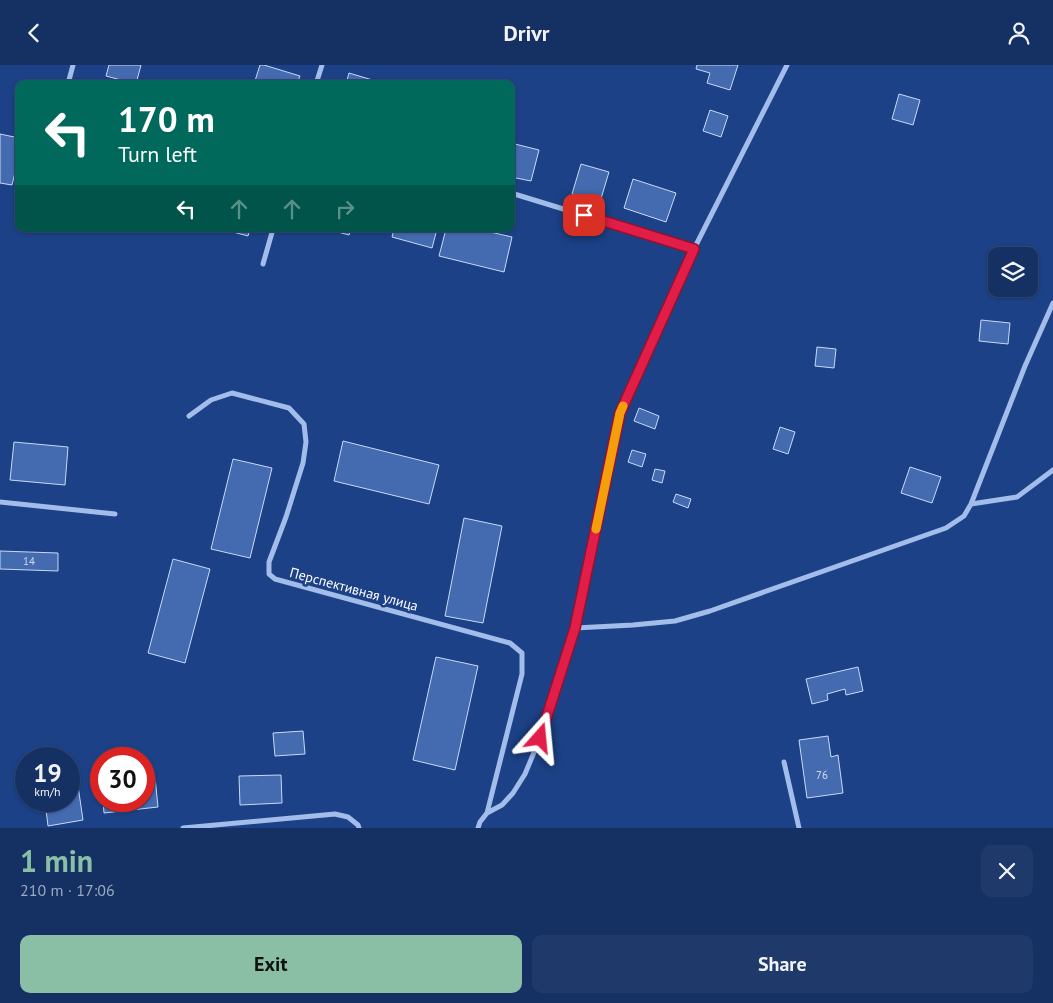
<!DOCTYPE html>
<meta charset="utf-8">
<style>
:root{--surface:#153164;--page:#1e396a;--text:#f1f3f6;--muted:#9da9bf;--line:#344c78;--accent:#8abfa5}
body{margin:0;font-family:"PT Sans",sans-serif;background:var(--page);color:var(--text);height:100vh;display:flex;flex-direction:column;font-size:19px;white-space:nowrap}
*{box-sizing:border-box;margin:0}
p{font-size:16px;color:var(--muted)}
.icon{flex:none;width:28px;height:28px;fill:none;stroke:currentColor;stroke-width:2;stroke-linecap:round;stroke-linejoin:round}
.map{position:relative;height:763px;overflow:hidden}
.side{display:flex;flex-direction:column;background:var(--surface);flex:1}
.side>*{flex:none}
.hud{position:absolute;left:15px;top:15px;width:500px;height:152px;border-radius:10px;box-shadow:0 1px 4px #0004,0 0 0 1px var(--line);background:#00695c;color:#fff;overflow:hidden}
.buttons{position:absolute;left:988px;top:182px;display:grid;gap:10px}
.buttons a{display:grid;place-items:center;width:50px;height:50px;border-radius:10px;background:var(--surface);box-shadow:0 1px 4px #0004,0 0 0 1px var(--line);font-size:25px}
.speed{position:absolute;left:15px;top:682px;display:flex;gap:10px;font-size:25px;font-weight:700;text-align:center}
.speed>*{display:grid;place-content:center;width:65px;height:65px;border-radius:50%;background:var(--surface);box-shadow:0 1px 4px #0004,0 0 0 1px var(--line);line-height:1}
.speed small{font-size:12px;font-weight:400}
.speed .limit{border:8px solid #d22;background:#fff;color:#111}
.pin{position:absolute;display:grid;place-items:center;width:42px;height:42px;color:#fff;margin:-21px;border-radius:10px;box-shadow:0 2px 8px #0006}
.me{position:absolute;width:55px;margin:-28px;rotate:18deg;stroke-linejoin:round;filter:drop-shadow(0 0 4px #0008)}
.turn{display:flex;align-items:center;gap:18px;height:105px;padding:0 20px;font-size:22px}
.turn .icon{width:65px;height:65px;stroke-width:2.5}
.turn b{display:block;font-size:35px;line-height:42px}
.lanes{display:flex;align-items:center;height:48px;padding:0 20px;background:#0003;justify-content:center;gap:25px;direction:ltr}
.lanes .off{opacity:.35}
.round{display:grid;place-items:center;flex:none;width:52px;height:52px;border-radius:10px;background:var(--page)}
.summary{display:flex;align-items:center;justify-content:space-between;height:85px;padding:0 20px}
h1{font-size:30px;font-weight:700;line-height:38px;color:var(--accent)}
.primary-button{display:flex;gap:10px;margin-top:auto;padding:10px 20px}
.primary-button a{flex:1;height:58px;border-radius:10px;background:var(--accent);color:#111;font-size:20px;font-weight:700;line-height:58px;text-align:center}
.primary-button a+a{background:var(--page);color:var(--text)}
header{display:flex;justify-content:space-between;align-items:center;height:65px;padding:0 20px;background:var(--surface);font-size:22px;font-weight:700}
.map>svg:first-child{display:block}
</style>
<header><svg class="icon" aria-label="back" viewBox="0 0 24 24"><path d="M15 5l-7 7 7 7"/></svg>Drivr<svg class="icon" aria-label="person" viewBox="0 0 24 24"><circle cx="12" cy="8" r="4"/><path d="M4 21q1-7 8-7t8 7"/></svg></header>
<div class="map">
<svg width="1053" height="763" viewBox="0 0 1053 763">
<rect width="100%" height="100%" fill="#1c4186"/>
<path fill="#446aaf" stroke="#c8daf8" d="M109 0H141L136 19 106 11Z
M260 0H264L300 11 297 19H254Z
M697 0H738L730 25 707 18 710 8 696 4Z
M349 8 376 16 375 19H346Z
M899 29 920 35 913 60 892 54Z
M710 45 728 51 721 72 703 66Z
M0 69 19 73V91L12 120 0 118Z
M511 78 539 85 531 116 511 112Z
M581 99 609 107 600 137 572 129Z
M633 114 676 128 666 157 624 143Z
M222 164H250L248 171Z
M327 164H351L349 170Z
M394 164H437L432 183 392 172Z
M446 164H477L512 172 504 207 439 191Z
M981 255 1010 258 1008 279 979 276Z
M817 282 836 284 834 303 815 301Z
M639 343 659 351 655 364 634 356Z
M780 362 795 367 788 389 773 384Z
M343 376 439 400 429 439 334 416Z
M14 377 68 382 65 420 10 415Z
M632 385 646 389 642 402 628 397Z
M233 394 272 403 250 493 211 484Z
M910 402 941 412 932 438 901 428Z
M655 404 665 406 662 418 652 415Z
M676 429 691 434 688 443 673 437Z
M464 453 502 461 483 558 445 551Z
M0 486 58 488V506L0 504Z
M173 494 210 504 185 598 148 588Z
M436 592 478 601 455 705 413 695Z
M858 602 863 626 846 630 845 624 827 629 828 635 812 639 806 614Z
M303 666 305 689 275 691 273 668Z
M828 671 831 692 838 690 843 728 807 733 799 675Z
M281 710 282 738 240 740 239 711Z
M155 712 158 742 104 748 103 736H144V714Z
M77 714 83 755 48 761 45 736H69V716Z"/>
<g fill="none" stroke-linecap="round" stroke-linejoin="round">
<path stroke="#a3bdeb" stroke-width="5" d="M68 19 73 0
M316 19 322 0
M511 128 694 184
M263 199 273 164
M189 351 211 335 232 328 289 343 304 359 306 377 303 398 286 452 269 497V509L275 514 510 578 522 588V609L487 748
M0 437 115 449
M971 439 1017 432 1053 405
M575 563 620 348 694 184 787 0
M784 697 799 763
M183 763 335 749 348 752 358 760 359 763
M478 763 480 757 487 748 502 740 513 728 525 709 540 673 575 563 633 560 675 556 710 546 946 463 964 451 971 439 1025 301 1053 238"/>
</g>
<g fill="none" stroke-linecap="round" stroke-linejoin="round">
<g stroke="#92132f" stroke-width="12">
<path id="route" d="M540 673 575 563 620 348 694 184 584 150"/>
</g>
<use href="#route" stroke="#e11d48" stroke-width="9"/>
<path stroke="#f59e0b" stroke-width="9" d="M596 464 620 348 623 341"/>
</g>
<g text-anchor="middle" stroke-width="5" stroke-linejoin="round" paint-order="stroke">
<g font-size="11" fill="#d0daeb">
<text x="29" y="500">14</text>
<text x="822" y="714">76</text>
</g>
<g font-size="14" fill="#fff" stroke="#1c4186">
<text transform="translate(354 524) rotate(15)" y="5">Перспективная улица</text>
</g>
</g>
</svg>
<div class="buttons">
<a><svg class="icon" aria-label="layers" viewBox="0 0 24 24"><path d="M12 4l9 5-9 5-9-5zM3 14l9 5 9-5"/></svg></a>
</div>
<div class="speed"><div>19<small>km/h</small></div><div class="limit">30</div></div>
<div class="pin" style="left:584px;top:150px;background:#d93025"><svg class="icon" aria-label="arrive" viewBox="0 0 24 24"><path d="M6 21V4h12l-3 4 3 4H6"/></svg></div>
<svg class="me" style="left:540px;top:673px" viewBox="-20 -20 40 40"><path d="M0-17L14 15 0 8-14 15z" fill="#e11d48" stroke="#fff" stroke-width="4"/></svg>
<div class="hud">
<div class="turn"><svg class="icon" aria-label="left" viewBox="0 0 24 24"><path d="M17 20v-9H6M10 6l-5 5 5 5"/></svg><div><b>170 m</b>Turn left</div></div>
<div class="lanes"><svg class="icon" aria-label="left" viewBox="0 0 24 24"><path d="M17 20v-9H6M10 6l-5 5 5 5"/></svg><svg class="icon off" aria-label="ahead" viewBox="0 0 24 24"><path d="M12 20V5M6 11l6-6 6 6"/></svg><svg class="icon off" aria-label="ahead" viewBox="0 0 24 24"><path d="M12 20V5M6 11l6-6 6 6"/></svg><svg class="icon off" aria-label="right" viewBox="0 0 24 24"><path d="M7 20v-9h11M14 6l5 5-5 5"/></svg></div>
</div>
</div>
<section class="side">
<div class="summary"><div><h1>1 min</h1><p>210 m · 17:06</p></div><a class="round"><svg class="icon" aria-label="close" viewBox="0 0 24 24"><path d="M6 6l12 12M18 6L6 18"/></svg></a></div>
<div class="primary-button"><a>Exit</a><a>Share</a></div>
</section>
